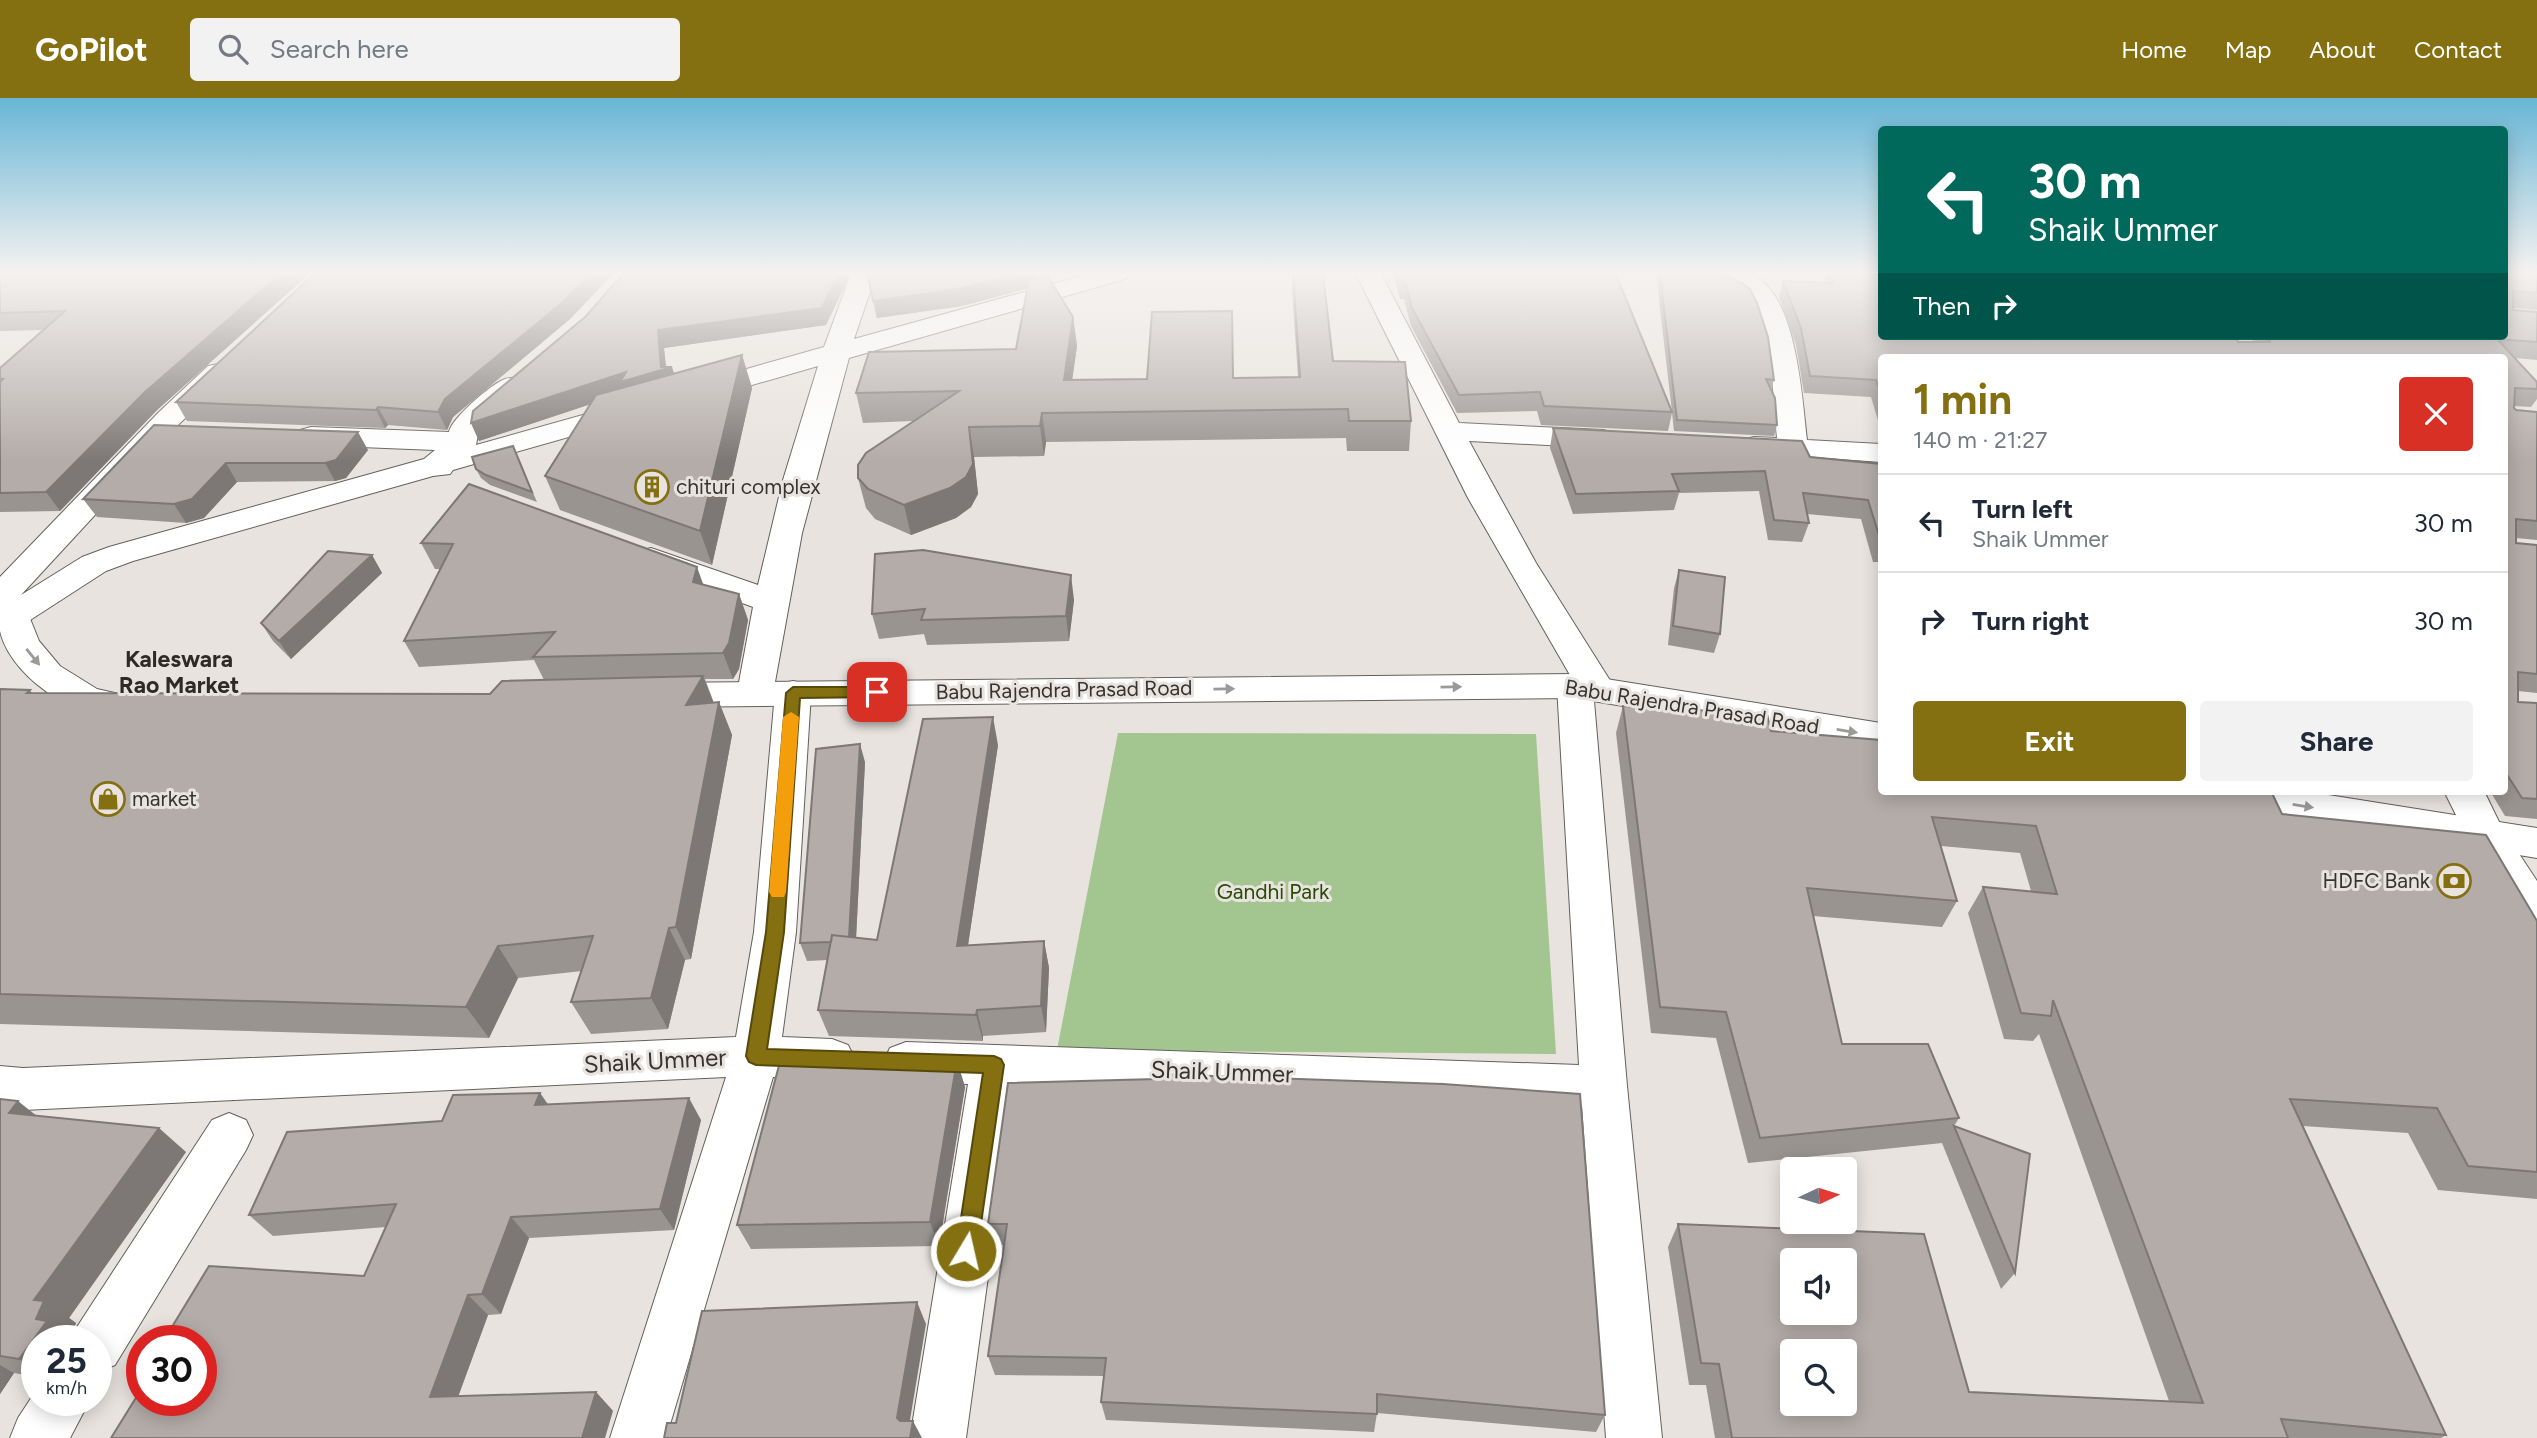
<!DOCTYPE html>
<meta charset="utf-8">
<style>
:root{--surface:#fff;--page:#f2f2f3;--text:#1f2937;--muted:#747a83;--line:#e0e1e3;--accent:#847011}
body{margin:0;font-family:Figtree,sans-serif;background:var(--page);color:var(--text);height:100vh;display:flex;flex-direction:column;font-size:26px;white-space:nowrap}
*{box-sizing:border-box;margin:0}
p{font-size:23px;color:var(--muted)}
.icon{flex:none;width:38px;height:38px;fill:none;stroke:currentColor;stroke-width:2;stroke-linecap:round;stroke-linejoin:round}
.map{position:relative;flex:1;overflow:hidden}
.drawer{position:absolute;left:1878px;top:256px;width:630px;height:441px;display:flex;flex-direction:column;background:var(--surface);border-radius:7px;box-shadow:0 4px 18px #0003}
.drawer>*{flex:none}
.top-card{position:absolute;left:1878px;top:28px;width:630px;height:214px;border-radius:7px;box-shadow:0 4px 18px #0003;background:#00695c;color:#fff;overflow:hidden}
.needle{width:46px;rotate:86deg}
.tools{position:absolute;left:1780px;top:1059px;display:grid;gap:14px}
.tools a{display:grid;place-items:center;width:77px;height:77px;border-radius:7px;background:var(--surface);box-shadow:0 4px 18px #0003;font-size:35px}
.speed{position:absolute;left:21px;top:1227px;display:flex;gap:14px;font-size:35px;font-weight:700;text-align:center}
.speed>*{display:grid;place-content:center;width:91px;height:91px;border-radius:50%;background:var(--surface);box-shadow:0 4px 18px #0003;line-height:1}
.speed small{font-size:18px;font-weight:400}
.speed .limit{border:10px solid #d22;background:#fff;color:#111}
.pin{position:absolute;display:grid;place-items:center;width:60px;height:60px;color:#fff;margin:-30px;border-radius:14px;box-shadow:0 4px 10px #0006}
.me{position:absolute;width:77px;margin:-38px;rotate:9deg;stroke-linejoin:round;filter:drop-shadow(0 0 5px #0008)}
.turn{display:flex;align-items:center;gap:24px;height:147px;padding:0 35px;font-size:32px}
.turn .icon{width:91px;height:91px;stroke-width:2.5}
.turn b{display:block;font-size:49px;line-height:60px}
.then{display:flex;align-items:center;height:66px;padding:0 35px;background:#0003;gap:14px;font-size:26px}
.round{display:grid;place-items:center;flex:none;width:74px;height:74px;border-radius:7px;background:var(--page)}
.summary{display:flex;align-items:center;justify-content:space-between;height:119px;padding:0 35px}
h1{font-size:42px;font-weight:700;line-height:52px;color:var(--accent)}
.action{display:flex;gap:14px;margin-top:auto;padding:14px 35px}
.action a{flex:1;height:80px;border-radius:7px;background:var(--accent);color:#fff;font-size:28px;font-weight:700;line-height:80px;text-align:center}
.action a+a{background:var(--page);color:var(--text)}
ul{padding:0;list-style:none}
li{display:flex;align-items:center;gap:21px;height:98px;padding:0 35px;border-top:2px solid var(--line)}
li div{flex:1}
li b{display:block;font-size:26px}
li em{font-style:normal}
header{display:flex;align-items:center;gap:42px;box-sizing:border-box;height:98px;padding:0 35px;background:var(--accent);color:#fff}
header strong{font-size:33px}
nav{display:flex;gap:38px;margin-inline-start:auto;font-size:24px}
.search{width:490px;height:63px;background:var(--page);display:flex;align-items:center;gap:18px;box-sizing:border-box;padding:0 24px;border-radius:7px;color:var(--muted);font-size:26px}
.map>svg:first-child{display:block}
</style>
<header>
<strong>GoPilot</strong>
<div class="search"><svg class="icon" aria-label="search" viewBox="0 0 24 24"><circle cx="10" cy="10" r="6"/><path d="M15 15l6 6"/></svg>Search here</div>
<nav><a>Home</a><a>Map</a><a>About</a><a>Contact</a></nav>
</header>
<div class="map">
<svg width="2537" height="1340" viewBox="0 0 2537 1340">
<rect width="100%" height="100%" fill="#e8e3de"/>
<path fill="#a3c58f" d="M1118 635 1536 636 1556 956 1057 952Z"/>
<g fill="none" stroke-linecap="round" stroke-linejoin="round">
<g stroke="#64605b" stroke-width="2">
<path id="street" d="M851 176H876L854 241 1089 176H1129L1125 181 849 260 802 435 773 595 768 604 755 607 742 604 737 595 753 509 639 467 635 460 639 453 651 450 758 487 783 382 818 268 700 302 690 299 686 293 690 287 824 249Z
M1356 176H1381L1459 325 1603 332 1614 335 1618 341 1614 347 1603 350 1469 343 1536 465 1616 592 1611 601 1594 603 1627 988 1662 1340H1606L1582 1008 1014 988 966 1340H910L968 986 906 984 890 978 883 964 890 950 906 944 1579 967 1557 588 1562 579 1570 577 1468 400Z
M1713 176C1723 175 1736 174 1746 176 1797 185 1802 302 1807 342L1881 346V364L1743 354 1739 348 1743 342 1754 339 1777 340C1773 299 1773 235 1749 200 1740 188 1722 188 1713 176Z
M2224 238H2252L2258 259H2230Z
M218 266 228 268 232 274 228 280 179 326 21 497 82 459 109 449 424 361 435 352 311 347 300 344 296 338 300 332 311 329 449 334C451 321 491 286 505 281 511 279 515 280 521 282L525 288 479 330 476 347 629 304 639 307 644 313 639 319 453 372 450 376 433 378 133 463 106 473 24 526 12 529 0 526V479L159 314 208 268Z
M793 583 806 586 811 595 796 834 782 939 832 941 848 947 855 961 848 975 832 981 773 979 666 1340H610L726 979 23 1012 0 1010V968L23 970 736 939 754 834 775 595 780 586Z
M2444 693H2484L2502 730 2537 783V834L2522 829 2472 749Z
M229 1015 246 1022 253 1037 246 1052 115 1267 96 1275V1242H71L77 1229 212 1022Z
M37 1291V1302H90L70 1340H10L18 1320Z"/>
</g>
<g stroke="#64605b" stroke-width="2">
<path id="secondary" d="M0 489 12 492 29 518 39 543 60 568 97 591 141 601 146 610 141 619C92 633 11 583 0 533 0 519 0 503 0 489Z
M1575 576 1881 625V651L1575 600 657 609 644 606 639 597 644 588 657 585Z
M2192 693H2303L2537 730V760L2212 707 2198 703Z"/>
</g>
<use href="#street" fill="#fff" fill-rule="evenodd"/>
<use href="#secondary" fill="#fff" fill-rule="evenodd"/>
</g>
<path fill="#9a9491" d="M0 176H309L157 312 60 413 0 414V270L43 232 0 233Z
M314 176H613L570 221 453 319 447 332 388 327 385 330 187 323 176 304Z
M869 176H1046H1038L1039 179 1073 219 1077 248 1072 282 1298 279 1292 192 1293 176H1323L1333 263 1411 323 1409 353H1347L1346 340 1046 344 1044 358 974 359 978 396 971 409 956 420 911 437 875 421 866 410 858 380 913 323 863 325 856 295 1016 251 1028 190 962 208 877 220Z
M1393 176H1616L1672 314 1656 176H1717V179L1774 282 1771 291 1777 327 1774 338 1674 333 1672 315 1668 333 1541 327 1537 313 1457 315 1411 228 1404 201H1400Z
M1825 176H1881V238L2238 244H2256L2254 238H2504V176H2537V212L2513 210V212L2537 214V262L2515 260 2537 284V301L2531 309 2514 308V310L2516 312 2537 314V442L2516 440V445L2537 447V595L2518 593V604L2537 605V721L2505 718 2490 693H2504V259H1881V332L1871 299 1804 295 1796 247 1779 199 1783 183 1826 185Z
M585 219 826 227 664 250 666 269 675 276 742 257 752 290 712 467 560 412 545 378 591 306 479 343 471 325Z
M154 327 368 352 346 380 335 383 237 384 204 420 186 425 97 419 83 401Z
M1553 330 1881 366V464H1873L1861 421 1807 416 1809 425 1802 444 1768 442 1759 393 1679 395 1674 412 1573 416 1550 350Z
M513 348 537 404 490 387 481 380 476 371Z
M469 386 703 487 739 496 748 522 739 571 733 581H705L714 605 719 604 732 637 691 861 685 862 668 931 591 936 571 904 582 873 518 880 489 940 0 926V591L30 592 32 595 490 596 544 582 534 562 419 569 404 543 440 471H435L421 445Z
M875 456 1074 502 1069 543 927 547 924 536 879 541 872 516Z
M372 457 382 475 291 561 273 543 261 525Z
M1679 472 1720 536 1714 555 1668 547 1674 490Z
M1623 608 2282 716 2537 823V1101L2438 1092 2408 1035 2303 1028 2446 1337 2441 1340H1715L1706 1287H1689L1668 1149 1678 1126 1969 1294 2169 1303 2039 936 2033 943 2004 941 1968 815 1983 789 2031 793 2020 755 1941 748 1957 803 1942 829 1813 818 1842 946 1959 1020 1954 1028 2015 1175 2001 1191 1942 1045 1748 1065 1716 940 1651 935 1616 635Z
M998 647 968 847 1044 843 1049 870 1046 934 983 938V943L829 938 818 912 828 862 807 863 800 845 865 664 856 840 877 842Z
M957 963 965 989 939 1148 751 1151 737 1127Z
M1008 985 1605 1317 1596 1334 1377 1315 1374 1334 1106 1322 1101 1304 1104 1278 995 1277 988 1258 1004 1147H995L988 1126Z
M540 995 548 1006 701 1022 674 1132 529 1140 501 1216 488 1217 458 1299 596 1294 613 1313 111 1340 364 1178 386 1129 273 1138 249 1117 442 1023Z
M0 1001 36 1017 186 1054 69 1220 76 1225 70 1239 37 1242V1279L14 1275 0 1296Z"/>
<path fill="#7d7876" d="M280 176H309L157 312 60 413 46 394 145 294Z
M590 176H613L570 221 453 319 447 332 438 314 445 301Z
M838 176H851L826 227 664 250 666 271 672 269 678 287 624 295 479 343 471 325 626 274 658 232Z
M1016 176H1038L1040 187 962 208 877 220 873 203Z
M1073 219 1077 248 1068 311 1064 282Z
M742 257 752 290 712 467 700 433Z
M378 309 388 327 385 330 376 312Z
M1042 315 1046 344 1044 358 1040 328Z
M969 329 974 359 978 396 971 409 956 420 911 437 904 407Z
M358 334 368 352 346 380 335 383 325 365Z
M226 365 237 384 204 420 186 425 174 406Z
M372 457 382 475 291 561 279 543Z
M697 469 706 494 693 484Z
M1071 477 1074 502 1069 543 1066 518Z
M739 496 748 522 739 571 733 581 723 555Z
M703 578 716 611 686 607Z
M719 604 732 637 691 861 676 829Z
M993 619 998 647 964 874 957 848Z
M860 646 865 664 855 860 849 843Z
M669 830 685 862 668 931 651 900Z
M1044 843 1049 870 1046 934 1041 908Z
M498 848 518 880 489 940 466 909Z
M977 912 983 938V943L976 917Z
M957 963 965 989 939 1148 930 1124Z
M540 995 555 1018 535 1007Z
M689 1000 701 1022 674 1132 660 1111Z
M18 1003 48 1027 9 1015Z
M159 1030 186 1054 69 1220 76 1225 70 1239 76 1242H37V1272L19 1261 36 1221 34 1202Z
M511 1119 529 1140 501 1216 482 1196Z
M468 1197 488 1217 451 1318 430 1299Z
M917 1204 926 1226 907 1340 897 1320Z
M0 1267 14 1275 0 1296Z
M596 1294 613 1313 605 1340H582Z
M913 1323 922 1340H910Z"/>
<path fill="#b3aca9" stroke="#7d7876" stroke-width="2" fill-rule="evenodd" d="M0 176H280L145 294 46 394 0 395V284L3 281H0V270L65 213 0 215Z
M314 176H590L563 204 445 301 438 314 378 309 376 312 176 304Z
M623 176H838L822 210 658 232 661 269H672L620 284 626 274 471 325 473 313 585 219Z
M869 176H1016L959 191 873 203 868 179Z
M1293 176H1323L1333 263 1405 264 1411 323H1349L1348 311 1042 315 1040 328 969 329 973 366 966 379 950 390 904 407 868 391 858 380V367L866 355 959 293 856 295 869 254 1016 251 1029 182 1047 177 1073 219 1064 282 1147 281 1152 214 1232 213 1233 280 1300 279Z
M1399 176H1616L1672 314 1544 308 1540 294 1459 297 1412 210 1405 184H1402Z
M1660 176H1717V179L1729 178 1742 185 1750 191 1757 205 1768 239 1774 282 1766 281 1775 300 1777 327 1677 322Z
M1832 176H1881V238H2236L2238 244H2270L2268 238H2504V176H2537V195L2513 193V212L2537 214V244L2497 241 2537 284V291L2515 290 2514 310 2516 312 2537 314V423L2516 421V445L2537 447V576L2518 574V604L2537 605V701L2522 700 2504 672V259H1881V296L1876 282 1810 278 1801 230 1783 183 1833 185Z
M742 257 700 433 545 378 596 297Z
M154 327 358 334 336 362 325 365H226L192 401 174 406 83 401Z
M1553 330 1802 343 1810 359 1881 366V444L1868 402 1803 395 1809 425 1774 422 1765 373 1672 376 1679 393 1576 396Z
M513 348 532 394 486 377 476 371 472 359Z
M469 386 697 469 693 484 739 496 729 545 723 555 533 559 555 534 404 543 453 446 421 445Z
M923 452 1071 477 1066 518 921 522 925 511 872 516 875 456Z
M328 453 372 457 279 543 261 525Z
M1679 472 1725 479 1720 536 1673 528Z
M703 578 686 607 719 604 676 829 669 830 651 900 571 904 593 838 498 848 466 909 0 896V591L30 592 27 595 490 596 502 583Z
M1623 608 1767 616 1771 633 1881 642V693H2271L2282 716 2486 737 2537 823V1074L2468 1068 2437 1010 2290 1001 2446 1337 2281 1321 2288 1340H1732L1719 1266 1701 1265 1678 1126 1924 1136 1969 1294 2203 1305 2053 902 2051 918 2021 915 1983 789 2057 796 2036 728 1932 719 1957 803 1807 790 1842 946H1928L1959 1020 1760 1040 1726 914 1660 909ZM1792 1162H1844V1214H1792ZM1792 1253H1844V1306H1792Z
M993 619 957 848 1044 843 1041 908 977 912 976 917 818 912 832 837 877 842 923 621Z
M860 646 849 839 832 837 831 844 800 845 816 651Z
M782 956 957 963 930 1124 737 1127Z
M1156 976 1443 986 1580 996 1605 1317 1377 1296V1316L1101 1304 1106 1260 988 1258 1007 1126H988L1008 985 1156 981Z
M540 995 535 1007 689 1000 660 1111 511 1119 482 1196 468 1197 430 1299 596 1294 582 1340H111L142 1290V1302H201V1242H164L209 1168 364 1178 396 1106 249 1117 287 1034 442 1023 453 997Z
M0 1001 18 1003 9 1015 159 1030 34 1202 44 1203 36 1221 47 1223 19 1261 0 1258Z
M1954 1028 2030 1056 2015 1175Z
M917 1204 897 1320 900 1323H913L910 1340H664L667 1325H676L702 1213Z"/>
<defs><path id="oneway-solid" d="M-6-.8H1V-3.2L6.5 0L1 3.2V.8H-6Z" transform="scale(1.75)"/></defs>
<g fill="#9a9a98">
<use href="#oneway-solid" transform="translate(33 559) rotate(51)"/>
<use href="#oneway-solid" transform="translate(1451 589) rotate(-1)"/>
<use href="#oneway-solid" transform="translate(1224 591) rotate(-1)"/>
<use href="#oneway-solid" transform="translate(1847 633) rotate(9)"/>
<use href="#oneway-solid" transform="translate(2303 708) rotate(9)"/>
</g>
<linearGradient id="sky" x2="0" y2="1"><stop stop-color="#68b6d6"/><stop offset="0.48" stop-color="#f5f2f0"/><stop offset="1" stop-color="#f5f2f0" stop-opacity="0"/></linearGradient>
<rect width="2537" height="363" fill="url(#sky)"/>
<path fill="#847011" stroke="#56490b" stroke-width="2" d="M793 589H877L884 594 877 599 800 600 784 834 767 951 994 958 1001 961 1004 967 977 1153 974 1160 966 1163 959 1160 956 1153 983 975 756 967 749 964 746 958 766 834 786 595Z"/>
<path fill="#f59e0b" d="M791 614 799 619 786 794 784 799H772L769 794 783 619Z"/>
<defs>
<g id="building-ring" transform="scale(1.75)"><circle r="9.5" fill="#e8e3de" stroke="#847011" stroke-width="1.5"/><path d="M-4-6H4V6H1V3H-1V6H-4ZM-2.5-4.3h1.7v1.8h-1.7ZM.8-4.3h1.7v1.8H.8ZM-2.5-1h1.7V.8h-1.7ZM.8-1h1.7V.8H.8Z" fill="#847011"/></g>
<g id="shop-ring" transform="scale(1.75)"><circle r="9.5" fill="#e8e3de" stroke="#847011" stroke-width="1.5"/><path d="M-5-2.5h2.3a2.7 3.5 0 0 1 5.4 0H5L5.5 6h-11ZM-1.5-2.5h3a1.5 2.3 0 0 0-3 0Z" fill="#847011"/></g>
<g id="bank-ring" transform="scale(1.75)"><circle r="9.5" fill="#e8e3de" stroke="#847011" stroke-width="1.5"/><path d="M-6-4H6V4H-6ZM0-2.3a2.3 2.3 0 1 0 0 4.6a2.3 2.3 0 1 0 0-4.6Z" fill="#847011"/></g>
</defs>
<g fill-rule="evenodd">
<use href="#building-ring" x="652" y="389"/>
<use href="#shop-ring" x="108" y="701"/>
<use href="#bank-ring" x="2454" y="783"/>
</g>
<g text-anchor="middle" stroke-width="6" stroke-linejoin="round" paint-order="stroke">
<g font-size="21" fill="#363432" stroke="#e8e3de" text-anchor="start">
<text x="676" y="396">chituri complex</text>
<text x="132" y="708">market</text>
<text x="2430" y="790" text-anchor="end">HDFC Bank</text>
</g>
<g font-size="21" fill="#363432" stroke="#e8e3de">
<text transform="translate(1064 592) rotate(-1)" y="7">Babu Rajendra Prasad Road</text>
<text transform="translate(1692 609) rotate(9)" y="7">Babu Rajendra Prasad Road</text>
</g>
<g font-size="21" fill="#284c05" stroke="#e8e3de">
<text x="1273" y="801">Gandhi Park</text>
</g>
<g font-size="23" font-weight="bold" fill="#2e2a26" stroke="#e8e3de">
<text x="179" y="569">Kaleswara<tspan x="179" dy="26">Rao Market</tspan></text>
</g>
<g font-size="24" fill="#363432" stroke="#e8e3de">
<text transform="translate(655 963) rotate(-3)" y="8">Shaik Ummer</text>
<text transform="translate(1222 974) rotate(2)" y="8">Shaik Ummer</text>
</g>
</g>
</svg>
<div class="tools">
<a><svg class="needle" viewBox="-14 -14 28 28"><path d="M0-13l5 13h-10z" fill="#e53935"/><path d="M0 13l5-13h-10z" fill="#747a83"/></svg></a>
<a><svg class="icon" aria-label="sound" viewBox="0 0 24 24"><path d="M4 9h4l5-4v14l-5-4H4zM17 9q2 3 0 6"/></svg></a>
<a><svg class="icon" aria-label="search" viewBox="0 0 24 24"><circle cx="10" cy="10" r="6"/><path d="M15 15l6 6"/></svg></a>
</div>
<div class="speed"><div>25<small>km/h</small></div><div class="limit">30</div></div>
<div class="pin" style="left:877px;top:594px;background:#d93025"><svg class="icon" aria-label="arrive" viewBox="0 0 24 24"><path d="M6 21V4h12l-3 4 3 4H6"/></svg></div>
<svg class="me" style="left:966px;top:1153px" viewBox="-20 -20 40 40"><circle r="17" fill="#847011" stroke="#fff" stroke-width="3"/><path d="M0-11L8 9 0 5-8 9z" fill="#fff"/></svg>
<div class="top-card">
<div class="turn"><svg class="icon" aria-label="left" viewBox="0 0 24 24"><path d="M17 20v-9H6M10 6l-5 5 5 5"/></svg><div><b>30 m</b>Shaik Ummer</div></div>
<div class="then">Then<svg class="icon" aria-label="right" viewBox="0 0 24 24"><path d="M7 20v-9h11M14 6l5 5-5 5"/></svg></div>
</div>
<section class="drawer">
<div class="summary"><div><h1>1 min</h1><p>140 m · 21:27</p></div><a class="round" style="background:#d93025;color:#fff"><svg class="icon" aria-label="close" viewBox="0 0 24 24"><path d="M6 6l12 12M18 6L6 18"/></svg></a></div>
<ul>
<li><svg class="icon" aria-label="left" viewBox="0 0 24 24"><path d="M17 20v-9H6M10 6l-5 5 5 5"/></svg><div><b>Turn left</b><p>Shaik Ummer</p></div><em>30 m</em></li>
<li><svg class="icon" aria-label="right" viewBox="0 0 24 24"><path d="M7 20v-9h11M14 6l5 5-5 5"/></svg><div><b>Turn right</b></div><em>30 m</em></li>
</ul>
<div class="action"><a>Exit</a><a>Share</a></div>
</section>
</div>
